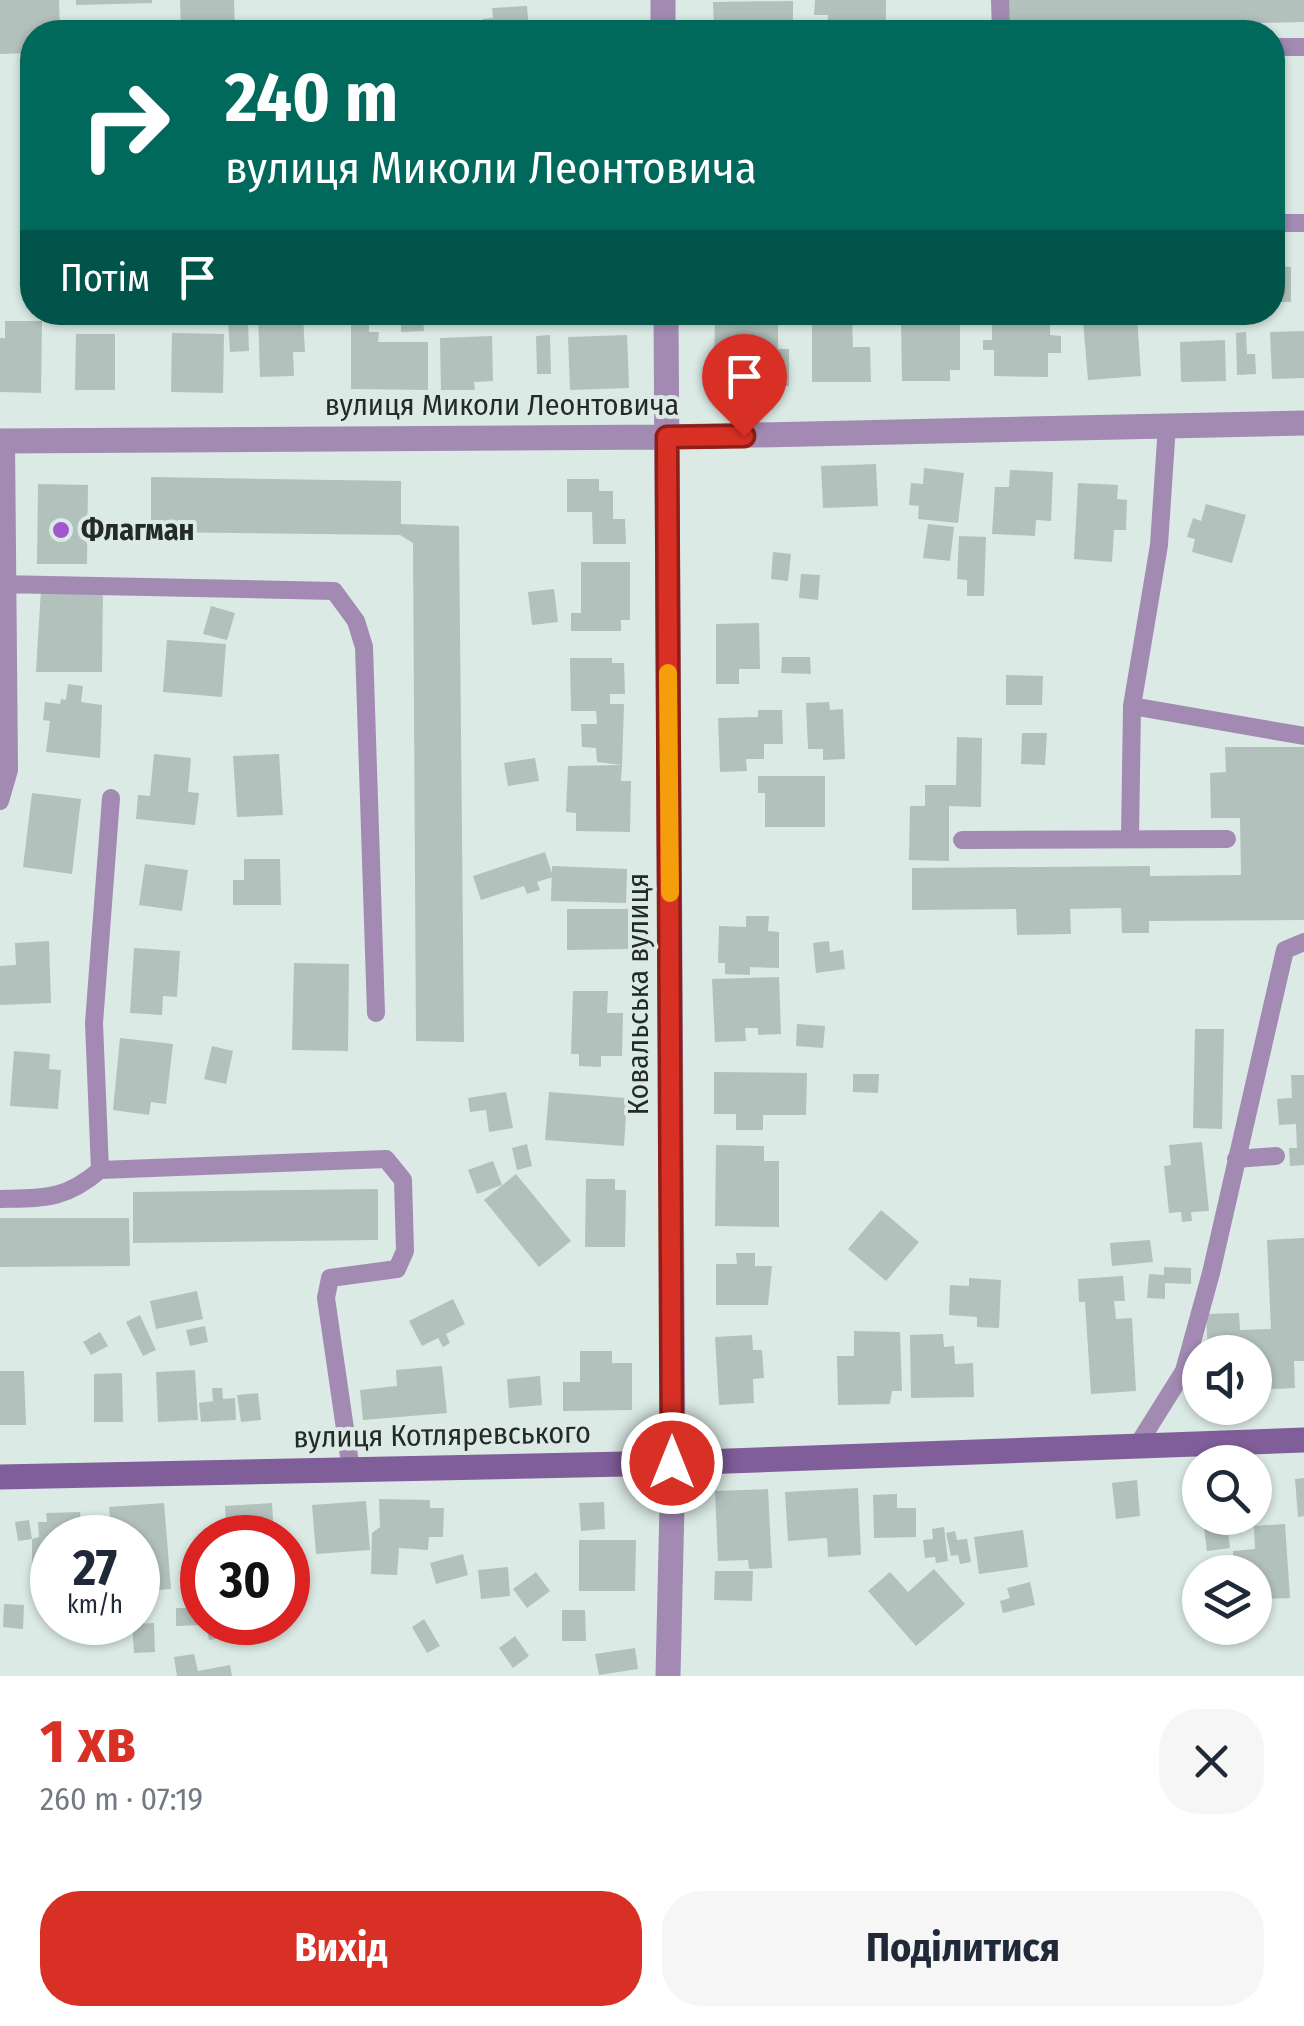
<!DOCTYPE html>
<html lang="uk">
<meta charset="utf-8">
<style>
:root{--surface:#fff;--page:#f6f6f7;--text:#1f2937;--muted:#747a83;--accent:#d93025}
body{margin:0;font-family:"Fira Sans Condensed",sans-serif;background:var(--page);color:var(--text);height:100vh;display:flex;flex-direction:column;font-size:38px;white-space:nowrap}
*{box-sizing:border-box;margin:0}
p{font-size:32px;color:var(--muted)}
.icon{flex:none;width:55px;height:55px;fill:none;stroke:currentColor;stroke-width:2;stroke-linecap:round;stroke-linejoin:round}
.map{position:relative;height:1676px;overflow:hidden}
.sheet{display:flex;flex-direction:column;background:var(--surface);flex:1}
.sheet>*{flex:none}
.guide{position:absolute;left:20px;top:20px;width:1265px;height:305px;border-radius:40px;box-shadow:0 2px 8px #0004;background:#00695c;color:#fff;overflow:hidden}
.buttons{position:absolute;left:1182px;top:1335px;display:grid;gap:20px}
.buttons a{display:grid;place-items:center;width:90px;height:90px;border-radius:50%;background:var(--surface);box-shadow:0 2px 8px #0004;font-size:50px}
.speed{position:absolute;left:30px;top:1515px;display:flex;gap:20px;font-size:50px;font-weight:700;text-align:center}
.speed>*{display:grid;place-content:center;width:130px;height:130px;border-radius:50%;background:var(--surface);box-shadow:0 2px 8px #0004;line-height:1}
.speed small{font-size:25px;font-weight:400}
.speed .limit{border:15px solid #d22;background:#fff;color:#111}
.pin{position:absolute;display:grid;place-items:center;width:85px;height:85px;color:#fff;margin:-102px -42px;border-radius:50% 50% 50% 0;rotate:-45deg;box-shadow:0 0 10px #0007}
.pin .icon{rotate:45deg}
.me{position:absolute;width:110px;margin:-55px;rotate:0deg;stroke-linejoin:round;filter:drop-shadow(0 0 8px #0008)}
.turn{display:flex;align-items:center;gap:35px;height:210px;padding:0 40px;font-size:45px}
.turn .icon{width:130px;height:130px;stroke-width:2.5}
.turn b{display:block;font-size:70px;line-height:85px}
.then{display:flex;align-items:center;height:95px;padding:0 40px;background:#0003;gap:20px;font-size:38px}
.round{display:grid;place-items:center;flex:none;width:105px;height:105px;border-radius:40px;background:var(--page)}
.overview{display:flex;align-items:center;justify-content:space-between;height:170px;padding:0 40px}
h1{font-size:60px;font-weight:700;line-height:75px;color:var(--accent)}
.action{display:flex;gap:20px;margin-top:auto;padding:20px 40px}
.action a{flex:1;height:115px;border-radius:40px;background:var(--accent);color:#fff;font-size:40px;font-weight:700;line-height:115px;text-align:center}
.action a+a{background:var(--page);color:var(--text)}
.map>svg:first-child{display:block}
</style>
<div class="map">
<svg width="1304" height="1676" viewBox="0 0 1304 1676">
<rect width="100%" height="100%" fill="#dbeae5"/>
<path fill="#b2c1bc" d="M0 0H59L60 32H32V53L0 54Z
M76 0H152V3L76 5Z
M180 0H234L235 32H181Z
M815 0H886V30H827L828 15H814Z
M1007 0H1304V22L1007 28Z
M793 1V32H714L713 2Z
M527 6 529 32H484L483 19 493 18 492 8Z
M611 26V32H567V28Z
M1275 266 1291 267V302H1274Z
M401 312H431V317H423L424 331 401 332Z
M715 312 778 315V349H789V386H714Z
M980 312H1050V335L1061 336V353H1048V377L994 376V350H983V340H992V323L980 322Z
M303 314 305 352H293L294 376 260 377 258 315Z
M812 315H852L853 347H870L871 382H812Z
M1137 317 1141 376 1088 380 1083 321Z
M351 318H369V332H379L378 342H428V390L351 389Z
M228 320H248L249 351 230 352Z
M901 320H960V370H950V381H902Z
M5 321H42L41 393 0 392V338H5Z
M1304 331V378L1272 379 1270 332Z
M1246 332 1247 354H1255L1256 374 1237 375 1236 333Z
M172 333 224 334 223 393 171 392Z
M76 334H115V390H75Z
M550 335 551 374H537L536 336Z
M627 335 629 388 570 390 568 337Z
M492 336 493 381 474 382 475 390H441L440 338Z
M1225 340 1226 381 1181 382 1180 342Z
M876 464 878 506 823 508 821 466Z
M924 468 964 473 958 523 918 519 919 506 909 505 911 483 923 484Z
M1010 470 1053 472 1051 521 1036 520 1035 536 992 534 995 487H1009Z
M151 477 401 481V524L459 526 464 1042 416 1041 413 543 400 535 151 532Z
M567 479H599V491H613V519H625L626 544H593L592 512H567Z
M1078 483 1118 485 1117 499 1127 500 1126 530H1114L1112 562 1074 559Z
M38 484 88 485 87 564H37Z
M1206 504 1246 515 1232 563 1192 552 1195 539 1187 537 1193 518 1201 521Z
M928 524 954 527 950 561 923 558Z
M959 536 986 537 984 596H967V580L957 579Z
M773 552 791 554 788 581 771 579Z
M581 562H630V620H621V631H571V613H581Z
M801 574 820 575 818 600 799 598Z
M103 588 102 672H36L41 589Z
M554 589 558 622 532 625 528 592Z
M211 606 235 613 227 640 203 634Z
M759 623 760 669H739V684H716V624Z
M167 640 226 644 222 697 163 692Z
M782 657H810L811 674 781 673Z
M570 658H612V663H624L625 694H610V704H624L622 765 597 762 596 748 582 747 581 724H597L596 711H571Z
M1006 675 1043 676 1042 705H1006Z
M68 684 83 686 81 702 102 705 100 758 46 752 50 721 43 720 45 702 60 704 61 699 66 700Z
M829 702 830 710 843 709 845 759 823 760V749H808L806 703Z
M758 710H782L783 744H764V759H746L747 771 720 772 718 718 758 717Z
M1022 733H1047L1045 765 1021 764Z
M957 737 982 738 981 807 949 806V861L909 860 910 806H925V785H956Z
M1225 747H1304V920L1149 921V933H1122L1121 908 1070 909 1071 934 1017 935 1016 909 912 910V868L1150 866V876L1241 875 1240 818H1211L1210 773 1226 772Z
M154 754 191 758 188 792 199 793 195 825 136 819 138 795 150 796Z
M279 754 283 815 237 817 233 756Z
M535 758 539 781 508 786 504 763Z
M622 765 621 781H631L630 832 576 831V813L566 812 568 766Z
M758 776H825V827H765V793H758Z
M32 793 81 799 72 874 23 867Z
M545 852 553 877 537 882 540 890 527 894 524 886 481 900 473 876Z
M244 859H280L281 905H233V880H244Z
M145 864 188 870 182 911 139 905Z
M552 866 627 869 626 903 551 901Z
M567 909H628V949L567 950Z
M746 916H769L768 931 779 932V968L750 967V975L725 974V963H718L719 926 746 927Z
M49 941 51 1003 0 1005V966L16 965 15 943Z
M829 941 830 952 843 950 845 969 816 973 813 943Z
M134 948 180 951 177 997 163 996 162 1015 130 1013Z
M294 963 349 964 348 1051 292 1050Z
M779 977 781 1034 758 1035V1028H745L746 1041 715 1042 712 979Z
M573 991H608L607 1013H623L622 1056H601V1067L579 1066V1054H571Z
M797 1024 825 1026 823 1048 796 1046Z
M1195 1029H1224L1222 1129 1193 1128Z
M120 1038 173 1044 166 1104 151 1102 149 1115 113 1110Z
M212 1046 233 1051 226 1084 204 1079Z
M14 1051 50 1054 49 1069 61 1070 58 1109 10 1106Z
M714 1072 807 1073 806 1115H763V1130H736V1114H714Z
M853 1074H879L878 1093 853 1092Z
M1291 1075H1304V1165L1290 1166 1289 1148H1297L1296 1124 1279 1125 1277 1099 1292 1098Z
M506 1092 513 1128 489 1132 486 1110 470 1112 468 1098Z
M549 1092 627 1098 624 1146 545 1140Z
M1202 1142 1209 1211 1191 1212 1192 1221 1182 1222 1181 1212 1169 1213 1164 1166 1171 1165 1169 1145Z
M527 1144 532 1166 517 1170 512 1148Z
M716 1145 764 1146V1161H779V1227L715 1226Z
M493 1161 502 1185 477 1194 468 1170Z
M516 1174 571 1241 539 1267 484 1200Z
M586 1179H615V1190H626L625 1247H585Z
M378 1189V1240L133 1243V1192Z
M881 1210 919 1242 886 1281 848 1249Z
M0 1218H129L130 1266 0 1267Z
M1304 1238V1361H1294L1295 1388 1255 1390V1352H1208L1206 1314 1239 1313 1240 1330 1271 1329 1267 1240Z
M1150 1240 1153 1262 1112 1266 1110 1243Z
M736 1253H755V1266H772L768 1305H716V1264H737Z
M1164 1267 1191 1268V1284L1165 1283V1299L1147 1298 1149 1274 1164 1275Z
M1123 1276 1125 1301H1114L1116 1319 1132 1318 1136 1391 1091 1394 1085 1302H1079L1078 1279Z
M969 1278 1001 1280 999 1328 977 1327V1317L949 1315 950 1285 969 1286Z
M197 1291 203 1319 156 1329 150 1301Z
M453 1299 465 1324 446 1334 450 1343 443 1347 438 1338 422 1346 409 1321Z
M140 1315 156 1350 143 1356 126 1322Z
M205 1326 208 1342 190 1346 186 1330Z
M854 1331 900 1332 902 1391H892L890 1404 838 1405 837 1356H854Z
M100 1332 108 1346 91 1355 83 1342Z
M943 1334 944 1347 954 1346 955 1364 973 1363 974 1397 911 1398 910 1335Z
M752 1335 753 1350H762L764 1378 753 1379 754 1403 719 1405 715 1337Z
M580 1351H612V1363H632V1410L563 1411V1382H580Z
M442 1366 447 1413 363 1420 360 1390 397 1386 396 1370Z
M195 1370 198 1420 158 1422 156 1372Z
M0 1371H24L26 1425H0Z
M122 1373 123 1422H94V1374Z
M540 1376 542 1405 509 1408 507 1379Z
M212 1388H222L223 1399 235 1398 236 1420 201 1422 199 1403 213 1401Z
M258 1393 261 1420 241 1422 237 1395Z
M1304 1478V1516L1298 1517 1295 1479Z
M1137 1480 1140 1516 1116 1519 1112 1483Z
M858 1488 861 1555 828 1557 827 1538 788 1541 785 1492Z
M768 1489 772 1568 749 1569 748 1560 718 1561 715 1491Z
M897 1494V1508H916V1537L874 1538 873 1495Z
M379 1499 430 1500V1508H444L443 1537H429L428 1550 399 1548 397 1575 371 1574 372 1533 380 1527Z
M366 1501 370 1550 316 1554 312 1505Z
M604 1502 605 1529 581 1531 579 1503Z
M164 1503 171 1589 145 1591 143 1564H138V1538H112L109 1507Z
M272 1503 274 1538H227L225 1506Z
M80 1512 82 1538H52V1622H47L45 1569H32V1539L39 1537 38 1522H47L46 1513Z
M29 1520 32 1539 18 1541 15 1522Z
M1285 1524 1290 1598 1261 1599 1263 1620 1255 1621V1572H1234L1233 1551 1255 1549 1254 1526Z
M1227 1525 1230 1548 1207 1551 1204 1528Z
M944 1527 948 1561 936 1563 935 1557 925 1558 923 1540 933 1539 932 1529Z
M1023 1530 1028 1567 979 1574 974 1537Z
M955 1531 957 1540 967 1539 971 1562 960 1564 958 1555 951 1556 946 1533Z
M579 1540H636L635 1591H579Z
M463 1554 468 1575 436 1584 430 1563Z
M508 1567 510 1596 481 1599 478 1570Z
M934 1569 965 1604 916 1646 868 1591 890 1572 908 1592Z
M715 1571H753L752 1601 714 1600Z
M536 1572 550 1591 527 1608 513 1589Z
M1030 1582 1035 1605 1003 1613 1000 1601 1010 1598 1007 1588Z
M4 1604 24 1605 23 1629 3 1627Z
M176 1608H200L201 1625 176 1626Z
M562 1610H585L586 1641H562Z
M424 1619 440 1646 427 1653 412 1627Z
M206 1622H230L232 1636 209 1640Z
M154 1623 155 1652 134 1653 132 1624Z
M515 1636 529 1656 513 1668 499 1648Z
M635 1648 638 1669 599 1675 595 1654Z
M194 1654 198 1671 230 1665 232 1676H177L174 1657Z"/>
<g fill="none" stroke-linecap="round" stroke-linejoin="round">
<path stroke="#a28ab3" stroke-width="18" d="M1000 0 1001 32
M1272 47H1304
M1272 223H1304
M0 584 334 591 356 621 364 647 376 1013
M1132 706 1304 736
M0 801 9 770 6 441
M1130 838 1132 706 1159 545 1167 425
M962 840 1227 839
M1236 1159 1276 1156
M100 1170 94 1023 111 798
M0 1199C44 1198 65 1200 100 1170L386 1159 403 1180 405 1251 397 1269 330 1278 326 1298 351 1470
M1137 1446 1184 1371 1211 1273 1285 950 1304 942"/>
<path stroke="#a28ab3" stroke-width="25" d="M663 0V32
M666 312 673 1463 668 1676
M0 441 667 437 1304 423"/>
<path stroke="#805e99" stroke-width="25" d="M0 1477 673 1463 1304 1440"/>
</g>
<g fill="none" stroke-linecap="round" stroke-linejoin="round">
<g stroke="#8d1f18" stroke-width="25">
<path id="route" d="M672 1463 667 437 744 436"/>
</g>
<use href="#route" stroke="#d93025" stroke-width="18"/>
<path stroke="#f59e0b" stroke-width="18" d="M668 673 670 893"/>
</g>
<circle fill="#a058cc" stroke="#dbeae5" stroke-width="4" cx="61" cy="530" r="10"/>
<g text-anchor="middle" stroke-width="8" stroke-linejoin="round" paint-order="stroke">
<g font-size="30" fill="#242a28" stroke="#dbeae5">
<text x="502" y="415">вулиця Миколи Леонтовича</text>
<text transform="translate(638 994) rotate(-90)" y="10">Ковальська вулиця</text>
<text transform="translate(442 1435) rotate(-1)" y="10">вулиця Котляревського</text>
</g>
<g font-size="30" font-weight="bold" fill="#242a28" stroke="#dbeae5" text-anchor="start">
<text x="81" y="540">Флагман</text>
</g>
</g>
</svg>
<div class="buttons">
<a><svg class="icon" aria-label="sound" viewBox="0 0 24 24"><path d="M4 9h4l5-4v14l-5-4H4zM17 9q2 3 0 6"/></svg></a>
<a><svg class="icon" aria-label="search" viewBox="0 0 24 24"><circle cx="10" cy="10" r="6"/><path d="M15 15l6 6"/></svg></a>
<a><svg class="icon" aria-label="layers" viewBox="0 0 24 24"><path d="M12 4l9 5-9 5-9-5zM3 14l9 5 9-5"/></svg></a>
</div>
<div class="speed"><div>27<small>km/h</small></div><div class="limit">30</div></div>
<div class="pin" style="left:744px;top:436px;background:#d93025"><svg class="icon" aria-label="arrive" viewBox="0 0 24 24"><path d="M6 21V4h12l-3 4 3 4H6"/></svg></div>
<svg class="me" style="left:672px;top:1463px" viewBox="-20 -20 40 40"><circle r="17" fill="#d93025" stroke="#fff" stroke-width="3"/><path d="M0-11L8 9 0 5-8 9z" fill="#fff"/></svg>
<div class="guide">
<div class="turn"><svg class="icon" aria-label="right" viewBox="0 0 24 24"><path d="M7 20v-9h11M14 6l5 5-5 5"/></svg><div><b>240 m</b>вулиця Миколи Леонтовича</div></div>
<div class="then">Потім<svg class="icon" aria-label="arrive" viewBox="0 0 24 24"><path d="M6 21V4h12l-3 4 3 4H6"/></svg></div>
</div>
</div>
<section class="sheet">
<div class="overview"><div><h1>1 хв</h1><p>260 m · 07:19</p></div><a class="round"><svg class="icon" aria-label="close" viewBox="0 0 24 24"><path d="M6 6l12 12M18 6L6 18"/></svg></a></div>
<div class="action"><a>Вихід</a><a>Поділитися</a></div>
</section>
